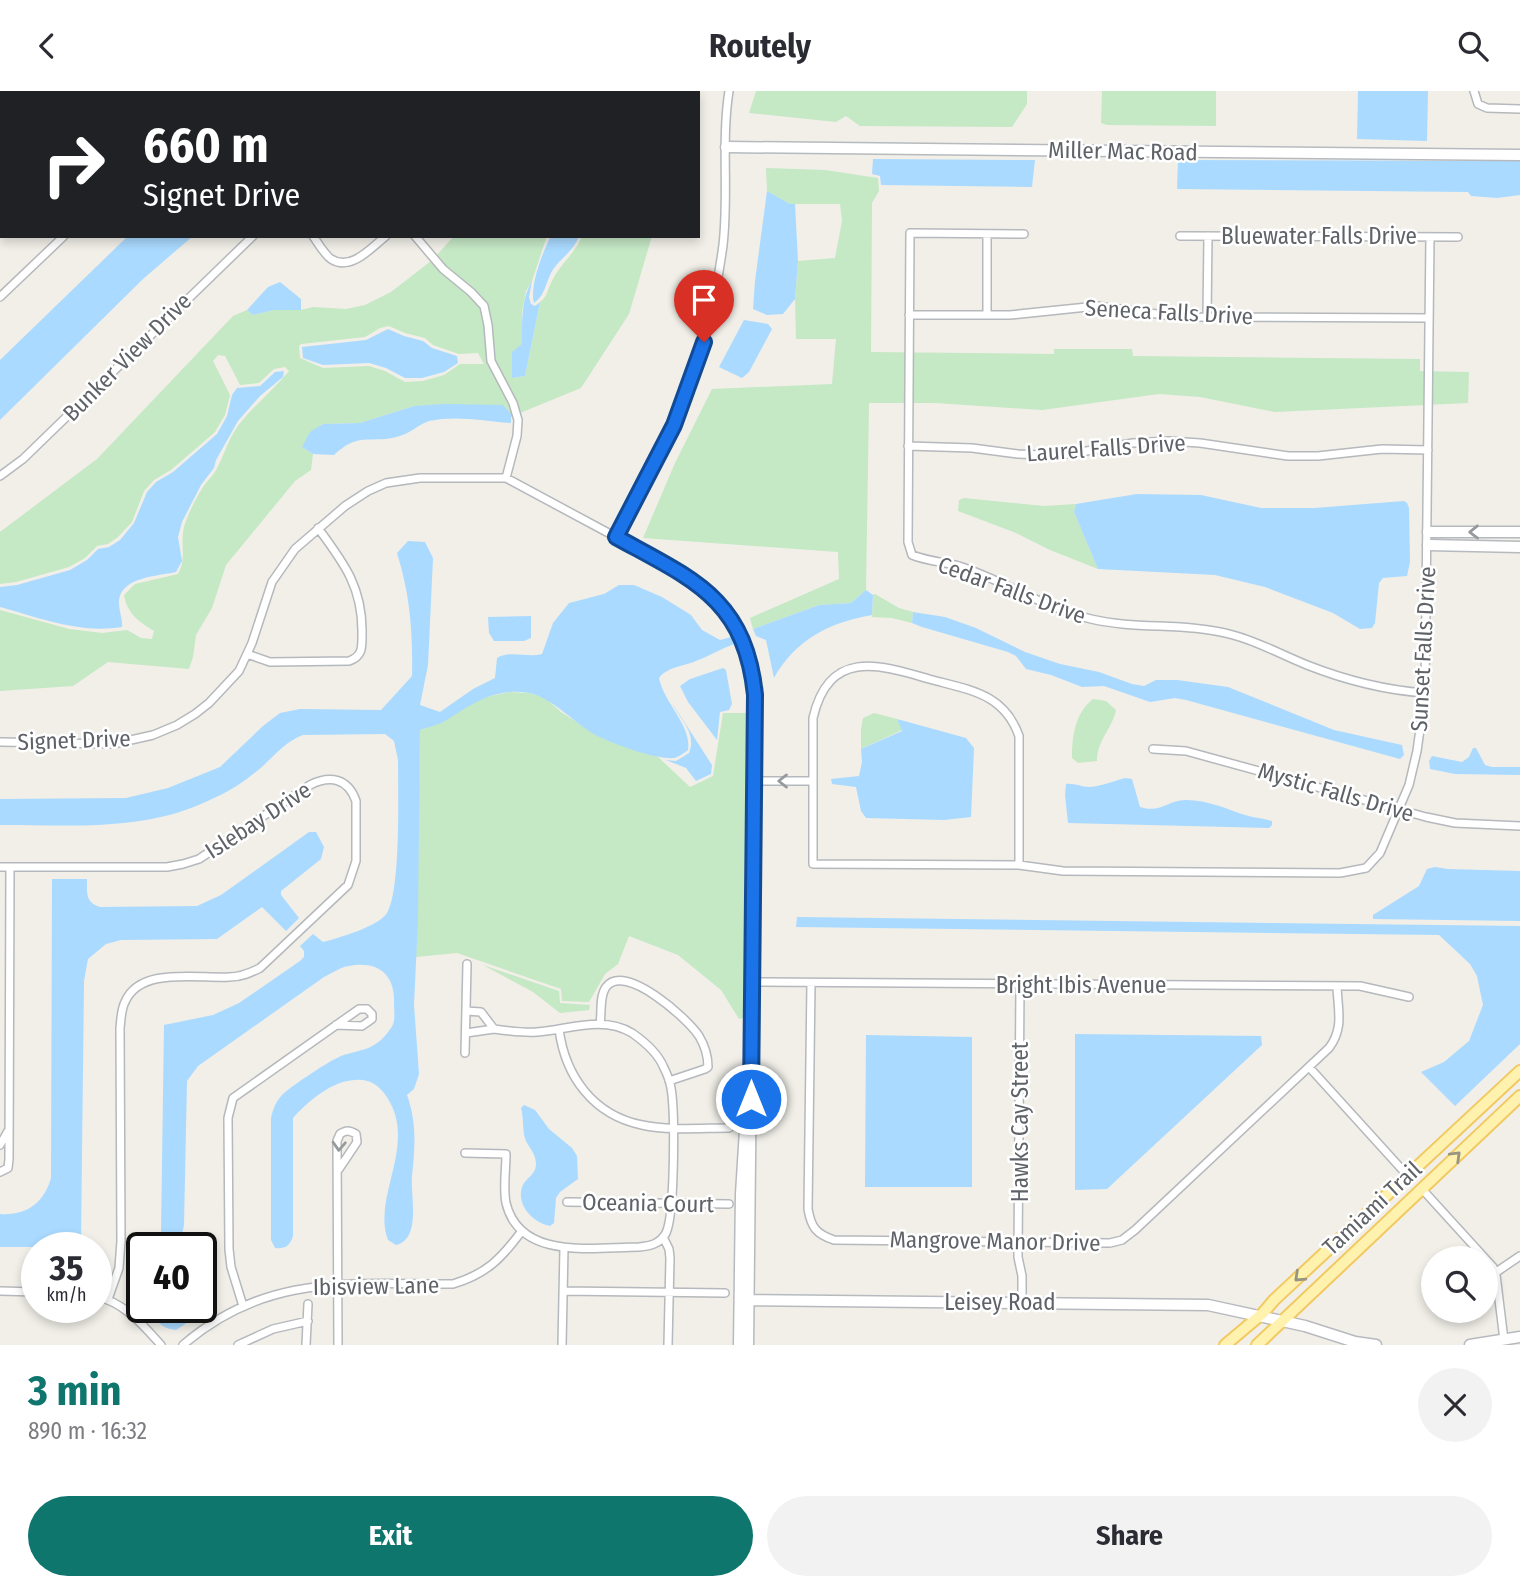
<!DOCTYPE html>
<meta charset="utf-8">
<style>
:root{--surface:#fff;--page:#f2f2f3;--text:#2b2b33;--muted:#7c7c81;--accent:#0f766e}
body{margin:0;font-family:"Fira Sans Condensed",sans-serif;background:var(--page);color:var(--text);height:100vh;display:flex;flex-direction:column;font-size:26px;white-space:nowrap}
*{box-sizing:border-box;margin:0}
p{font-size:23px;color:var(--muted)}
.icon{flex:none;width:38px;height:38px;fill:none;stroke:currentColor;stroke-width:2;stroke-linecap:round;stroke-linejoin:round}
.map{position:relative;height:1254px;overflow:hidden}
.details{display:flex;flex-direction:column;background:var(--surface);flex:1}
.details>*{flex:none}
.hud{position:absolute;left:0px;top:0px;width:700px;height:147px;box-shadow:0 4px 10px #0003;background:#202124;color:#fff;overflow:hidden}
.buttons{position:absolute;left:1421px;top:1155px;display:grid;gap:14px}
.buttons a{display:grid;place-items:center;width:77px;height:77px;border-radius:50%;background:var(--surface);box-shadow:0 4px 10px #0003;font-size:35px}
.speed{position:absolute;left:21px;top:1141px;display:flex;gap:14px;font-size:35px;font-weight:700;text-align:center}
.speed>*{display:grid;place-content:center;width:91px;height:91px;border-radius:50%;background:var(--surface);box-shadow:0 4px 10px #0003;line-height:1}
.speed small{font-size:18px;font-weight:400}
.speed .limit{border:4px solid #111;border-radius:10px;background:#fff;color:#111}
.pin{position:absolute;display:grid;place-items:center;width:60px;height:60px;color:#fff;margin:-72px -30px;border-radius:50% 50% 50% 0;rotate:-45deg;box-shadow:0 0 7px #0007}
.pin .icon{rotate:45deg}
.me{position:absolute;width:77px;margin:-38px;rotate:0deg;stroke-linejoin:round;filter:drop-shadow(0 0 5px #0008)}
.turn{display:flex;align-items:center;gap:24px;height:147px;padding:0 28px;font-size:32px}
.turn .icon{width:91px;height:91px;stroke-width:2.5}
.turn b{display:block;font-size:49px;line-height:60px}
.round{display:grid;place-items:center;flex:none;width:74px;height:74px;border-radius:37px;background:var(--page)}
.overview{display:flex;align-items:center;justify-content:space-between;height:119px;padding:0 28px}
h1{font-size:42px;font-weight:700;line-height:52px;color:var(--accent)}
.button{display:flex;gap:14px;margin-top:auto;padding:14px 28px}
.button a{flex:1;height:80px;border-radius:42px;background:var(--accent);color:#fff;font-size:28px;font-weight:700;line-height:80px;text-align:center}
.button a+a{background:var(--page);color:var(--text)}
header{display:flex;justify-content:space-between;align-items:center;height:91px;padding:0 28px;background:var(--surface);font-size:32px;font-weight:700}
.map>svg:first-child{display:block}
</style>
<header><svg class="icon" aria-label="back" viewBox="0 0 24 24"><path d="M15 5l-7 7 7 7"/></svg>Routely<svg class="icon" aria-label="search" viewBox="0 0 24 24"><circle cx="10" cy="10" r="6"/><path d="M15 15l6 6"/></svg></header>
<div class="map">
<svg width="1520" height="1254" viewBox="0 0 1520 1254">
<rect width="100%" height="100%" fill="#f1efe8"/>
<path fill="#c5e8c5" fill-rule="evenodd" d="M756 0H1027V13L1012 36 860 35 846 25 836 31 749 22Z
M1102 0H1216V35L1107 34 1101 32Z
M766 77 825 79 878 87 879 100 872 112 871 261 1054 263V258H1132L1133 265 1420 268V280L1469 281 1468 312 1275 321 1200 306 1159 303 1042 319 935 312H869L866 499 851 512 819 514 753 538 750 527 839 488 838 461 643 447 675 372 712 298 832 293 836 248H796L795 208 798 170 835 167 842 130 840 113H790L767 100Z
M454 145H547L532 190 526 200 522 221V253L513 287 525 285 540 211C547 206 547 200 551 192 559 174 575 163 582 145H652L629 223 581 297 520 322 494 269 491 233 486 213 436 165Z
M431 170 481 217 485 234 488 271 514 325 511 326 502 314 414 315 360 332 322 333 302 356 313 363 311 379 295 390 226 474 212 517 196 544 193 566 189 578 108 571 73 595 0 600V519L69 538 102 542 127 539 141 547 152 548 154 540C139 531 127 522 124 504L135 493 178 483C188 466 178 449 186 430 190 419 196 407 203 396 207 390 213 385 216 379 225 363 229 345 241 331 256 313 275 297 289 280L285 276 274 278 259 292 240 294 225 265 218 264 213 270 230 304 225 324 215 341 171 379 154 389 144 400 132 431 118 446 108 453 97 455 85 467 69 476 16 491 0 493V441L97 368 233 225 247 219 253 224 274 219H301L313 216 346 218 365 214 391 201ZM389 235 405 242 425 247 433 254 459 263 478 262 484 273H460L444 284 423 290 405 291 385 280 369 275 323 277 300 267 299 255 301 253 365 246 380 237Z
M964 407 1044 415 1076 413 1074 421 1098 478 1050 459 1016 442 958 420 959 409Z
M875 503 899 517 913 521 912 532 892 527 872 526 873 504Z
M509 601 529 602 544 606 561 621 604 648 657 665 690 696 713 685 723 622H746L743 927 739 928 721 899 678 864 629 845 618 873 605 883 589 911 562 910 561 898 457 862 416 866 420 639 443 631 456 620 486 606Z
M1093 608 1106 610 1116 619C1112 638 1097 649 1097 670L1078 672 1072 667C1072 645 1075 622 1093 608Z
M874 622 897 628 902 639 861 658V638L863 627Z
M483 874 559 900 560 912 590 914 589 919 560 922 533 901Z"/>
<path fill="#aadaff" d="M1358 0H1428L1427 50 1357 48Z
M873 68 1035 69 1032 96H1029L881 94 880 85 872 83Z
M1178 69 1520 70V104L1497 107 1471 105 1468 101 1177 98Z
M767 100 790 113H795L798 170 795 208 783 223 767 224 753 218 755 190Z
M128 145H193L143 188 0 329V269Z
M551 145H579C573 162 559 167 551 182 545 194 545 204 534 212 529 196 543 160 551 145Z
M532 190 529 206 531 213 535 215 540 211 525 285 512 287V261L522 253C522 230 521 209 532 190Z
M280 191 301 208V219H274L253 224 247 219 268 196Z
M744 229 768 233 772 238 749 281 742 287 719 276Z
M388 238 404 245 423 250 432 257 457 265 458 272 444 281 422 287H405L386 277 369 272 323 274 303 267 302 256 366 249Z
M284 280 283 286 260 305 238 330 216 369 214 377 201 394 182 431 178 446 182 470 176 481C158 485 122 486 119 509 118 518 123 527 122 536 80 543 40 527 0 516V496L17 494 70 479 87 469 98 458 109 456 120 449 134 432 147 401 156 391 173 381 217 343 227 325 232 304 237 297 260 295 275 281Z
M444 313 503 314 511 323V332C485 330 455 324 429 330 419 333 411 342 400 345 371 354 360 339 334 364L313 363 302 356 310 341 323 333 360 332 414 315Z
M1137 403 1201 404 1261 417H1314L1404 410 1407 412 1409 417 1410 471 1407 485 1383 487 1379 492 1375 532 1372 537 1360 538 1333 522 1265 496 1215 484 1098 478 1074 421 1076 413Z
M408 450 425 451 433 467 428 574 420 614 440 621 473 598 495 587 497 567C511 559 527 567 542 563L553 532 569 512 604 503 619 494H634L662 506 691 524 702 539 720 549 731 546 734 553C721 558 709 565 696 570 684 575 667 576 659 587 664 612 692 635 688 659 684 662 679 666 674 667 656 669 607 651 592 642 574 631 549 605 529 602 495 596 472 613 445 630 438 634 428 636 420 639L418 828 414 914 419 983 414 998 407 1004C417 1032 415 1057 412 1085 410 1103 422 1148 396 1154L388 1149C371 1104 421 1051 384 1002 376 993 369 988 356 989 333 989 308 1010 293 1027V1145C290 1155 285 1158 275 1157L271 1149V1027C273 1018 276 1010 283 1003 293 994 329 970 341 965 365 957 375 960 391 937 396 931 394 920 394 911 395 883 377 869 349 875 341 876 332 882 324 886L198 975 187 990 184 1134 179 1156 170 1157 161 1142 164 934 213 924 239 912 300 870 304 866V860L300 855 313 843 323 851C339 847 379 835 387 822 401 799 398 701 398 669L394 650 385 643 303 644C283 651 270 671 253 683 241 693 226 702 212 708 146 741 71 734 0 734V708L126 707 168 697 220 676 263 635 280 622 300 618 381 619 412 585C413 541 410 504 397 462Z
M866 499 873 504 872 524C830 531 795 549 774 587L766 549 756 545 753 538 819 514 851 512Z
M913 521 945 526 976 537 1025 561 1060 573 1099 581 1132 593 1144 595 1156 589H1177L1228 596 1334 639 1402 654 1404 664 1400 668 1186 609 1175 607 1150 611 1104 595 1082 596 1051 584 1026 578 1016 565 1008 561 922 536 912 532Z
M531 525V547L524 550H494L489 542 488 526Z
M723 577 726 579 732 613 729 619 720 621 717 649 688 611 680 595 690 588Z
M672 612 712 674 711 683 696 690 686 677 666 669 676 670 689 662C697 642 681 630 672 612Z
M897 628 966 647 974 657 971 726 944 729 866 727 861 720 856 696 832 693 831 688 859 685 862 671 861 658 902 640Z
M1473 657H1476L1485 674 1492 676H1520V684L1455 683 1430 678 1429 670 1432 665 1462 671 1469 666Z
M1125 687 1132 688 1140 716C1162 723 1168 708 1187 709 1207 709 1227 718 1245 724 1254 727 1263 727 1272 730V734L1269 737 1068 732 1065 704 1066 693C1074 692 1081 696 1090 696 1102 695 1114 690 1125 687Z
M309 741H316L324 756 321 768 281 800V804L299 827 286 840 262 816 217 848 121 849 106 853 88 868 84 890 81 1150 75 1156H0V1123C26 1125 44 1112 51 1087L52 788H87C87 802 85 811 100 816L197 815 221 804Z
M1435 776 1448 778 1520 780V830L1373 828V824L1419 795 1427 778Z
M797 826 1520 835V953L1455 1015 1421 981 1444 971 1469 950 1483 914 1477 885 1470 873 1439 844 796 836Z
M1075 943 1261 945 1262 954 1107 1098 1075 1099Z
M866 944 972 946V1096H865Z
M524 1014 535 1019 549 1038 572 1057 577 1065 578 1088 560 1101 556 1107 554 1132 550 1135C534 1132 516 1115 522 1096 525 1087 535 1085 536 1074 536 1063 530 1058 526 1050 522 1041 524 1027 521 1017Z
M154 1216H197V1225L176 1239C161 1237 155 1231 154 1216Z"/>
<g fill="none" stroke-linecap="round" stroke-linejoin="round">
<g stroke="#b5b8bc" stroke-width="10">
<path id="street" d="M1474 0 1478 13 1487 17 1520 18
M24 2 26 0
M215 2 217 0
M421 2 423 0
M0 25 2 24
M1024 143 910 142 908 451 912 464C927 470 943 471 959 475 1003 489 1044 517 1091 528 1138 539 1187 531 1233 544 1259 551 1282 564 1307 574 1345 589 1384 599 1425 602
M313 145C318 152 324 163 331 168 351 181 372 156 386 145
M415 145 443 178 471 201 484 215 488 234 491 270 513 312 518 329 517 345 506 387
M1180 145 1458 146
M0 206 64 145
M909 224H1010L1097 215 1179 226 1429 227
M987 224V143
M1207 226 1208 145
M908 355 972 357 1018 363 1044 364 1069 363 1133 352 1169 350 1200 352 1288 365H1318L1382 358 1428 359
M0 385 23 368 253 145
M247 563 270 571 349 570C363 565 362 556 362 543 363 497 344 472 318 437
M0 651 113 653 153 644 177 634 195 623 209 612 239 580 252 552 272 491 295 458 345 415 368 400 386 392 420 387H506L616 446C635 409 658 372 675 333 699 276 715 215 723 154 729 103 721 51 729 0
M1153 658 1186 660 1426 726 1455 732 1520 735
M754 690H813
M1019 774V645C1004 602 969 599 929 588 878 573 829 558 813 627V773L1019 774 1063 780 1340 782 1366 777 1380 762 1409 694 1417 660 1425 602 1430 146
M0 776H167L183 773 199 768 310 694C330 684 348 687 356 710V770L348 794 260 877C250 882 241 886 229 886 199 888 140 875 125 911 121 918 121 929 120 937L121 1150 119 1177 108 1208
M752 891 1360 895 1409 906
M811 892 808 1118C811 1136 816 1143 834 1149L1110 1152 1122 1149 1135 1139 1329 957C1344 937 1338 920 1337 896
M1020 894 1018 1166 1022 1185V1211
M600 933C602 922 599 906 606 896 625 871 688 928 699 945 705 955 708 964 708 976L705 978 669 990
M559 938C565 985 593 1024 642 1034 670 1040 701 1037 729 1037
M466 942 494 938
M465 962 467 873
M1309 976 1407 1084
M0 1054 8 1040
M465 1062 506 1063C506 1079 503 1097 506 1112 520 1170 594 1156 639 1156 650 1155 660 1153 666 1142 675 1123 675 1020 671 997 670 991 667 983 664 977 658 962 645 951 632 942 602 924 568 939 537 941 523 942 509 940 494 938L481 921 466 920
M0 1081 8 1077 9 1068 10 776
M1422 1098 1493 1176 1496 1184 1504 1249
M567 1111 729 1113
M663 1146 669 1158 670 1167 668 1254
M1495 1182 1520 1165
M0 1200 37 1201
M563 1200 725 1202
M96 1205C125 1212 142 1233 161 1254
M243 1215 231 1176 229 1158 228 1027 233 1007 359 918H367L372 923V928L362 935 336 934
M183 1254C266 1182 351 1193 453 1193 486 1183 501 1168 521 1141
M238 1254 273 1238 308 1230
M306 1254 308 1213
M338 1254 337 1050 340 1043C346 1039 349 1039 356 1043L357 1051 339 1078
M562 1254 564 1157"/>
</g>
<g stroke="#b6babf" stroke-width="13">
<path id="secondary" d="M726 56 1520 64
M1428 441H1520
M616 446C692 488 745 507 755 604L748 1254
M1428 454 1520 456
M740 1209 1208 1214 1305 1235 1355 1251 1376 1254
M739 1254 741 1103 745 1039
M1470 1254 1520 1246"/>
</g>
<g stroke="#f2c960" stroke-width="14">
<path id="primary" d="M1225 1254 1263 1222 1274 1209 1520 980
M1257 1254 1520 1005"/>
</g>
<use href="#street" stroke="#fff" stroke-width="7"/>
<use href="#secondary" stroke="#fff" stroke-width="10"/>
<use href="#primary" stroke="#fff2af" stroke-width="10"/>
</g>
<defs><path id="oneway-chevron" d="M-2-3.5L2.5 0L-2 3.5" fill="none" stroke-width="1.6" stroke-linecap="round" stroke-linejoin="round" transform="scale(1.75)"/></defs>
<g stroke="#979a9d">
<use href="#oneway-chevron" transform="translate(1474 441) rotate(179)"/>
<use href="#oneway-chevron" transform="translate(783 690) rotate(180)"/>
<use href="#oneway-chevron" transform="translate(339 1055) rotate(93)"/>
</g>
<g stroke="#979581">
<use href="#oneway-chevron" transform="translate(1456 1065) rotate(-44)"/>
<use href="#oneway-chevron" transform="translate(1299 1186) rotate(137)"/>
</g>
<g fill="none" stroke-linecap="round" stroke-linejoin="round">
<g stroke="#114b97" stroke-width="18">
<path id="route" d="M704 251 674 334 616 446C692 488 745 507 755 604L751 1008"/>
</g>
<use href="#route" stroke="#1a73e8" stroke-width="12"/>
</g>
<g text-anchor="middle" stroke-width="5" stroke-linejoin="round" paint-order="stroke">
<g font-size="23" fill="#5f6368" stroke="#fff">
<text transform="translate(1123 60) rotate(1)" y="8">Miller Mac Road</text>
<text x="1319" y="153">Bluewater Falls Drive</text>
<text transform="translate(1169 221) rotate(3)" y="8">Seneca Falls Drive</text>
<text transform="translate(127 266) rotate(-45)" y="8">Bunker View Drive</text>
<text transform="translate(1106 357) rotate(-4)" y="8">Laurel Falls Drive</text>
<text transform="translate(1012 499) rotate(20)" y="8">Cedar Falls Drive</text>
<text transform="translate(1423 558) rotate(-87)" y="8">Sunset Falls Drive</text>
<text transform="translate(74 649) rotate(-2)" y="8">Signet Drive</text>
<text transform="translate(1336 701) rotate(16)" y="8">Mystic Falls Drive</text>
<text transform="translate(258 729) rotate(-33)" y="8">Islebay Drive</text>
<text x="1081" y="902">Bright Ibis Avenue</text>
<text transform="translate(1020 1031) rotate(-90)" y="8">Hawks Cay Street</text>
<text transform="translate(648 1112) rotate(1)" y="8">Oceania Court</text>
<text transform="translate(1372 1117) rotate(-43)" y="8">Tamiami Trail</text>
<text transform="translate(995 1150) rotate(1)" y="8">Mangrove Manor Drive</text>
<text transform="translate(376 1195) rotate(-1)" y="8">Ibisview Lane</text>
<text x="1000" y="1219">Leisey Road</text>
</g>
</g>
</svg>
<div class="buttons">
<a><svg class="icon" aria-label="search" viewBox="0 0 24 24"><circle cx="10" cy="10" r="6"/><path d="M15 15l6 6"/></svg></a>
</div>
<div class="speed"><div>35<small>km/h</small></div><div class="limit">40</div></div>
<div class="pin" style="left:704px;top:251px;background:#d93025"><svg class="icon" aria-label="arrive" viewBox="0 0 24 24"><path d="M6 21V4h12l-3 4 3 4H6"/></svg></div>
<svg class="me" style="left:751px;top:1008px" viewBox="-20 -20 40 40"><circle r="17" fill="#1a73e8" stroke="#fff" stroke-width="3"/><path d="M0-11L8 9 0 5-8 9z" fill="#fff"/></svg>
<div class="hud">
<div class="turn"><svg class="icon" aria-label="right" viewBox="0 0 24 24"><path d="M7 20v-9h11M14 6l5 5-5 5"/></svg><div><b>660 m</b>Signet Drive</div></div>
</div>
</div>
<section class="details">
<div class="overview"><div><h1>3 min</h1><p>890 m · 16:32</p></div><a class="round"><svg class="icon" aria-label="close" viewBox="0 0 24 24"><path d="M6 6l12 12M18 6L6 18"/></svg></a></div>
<div class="button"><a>Exit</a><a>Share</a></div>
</section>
